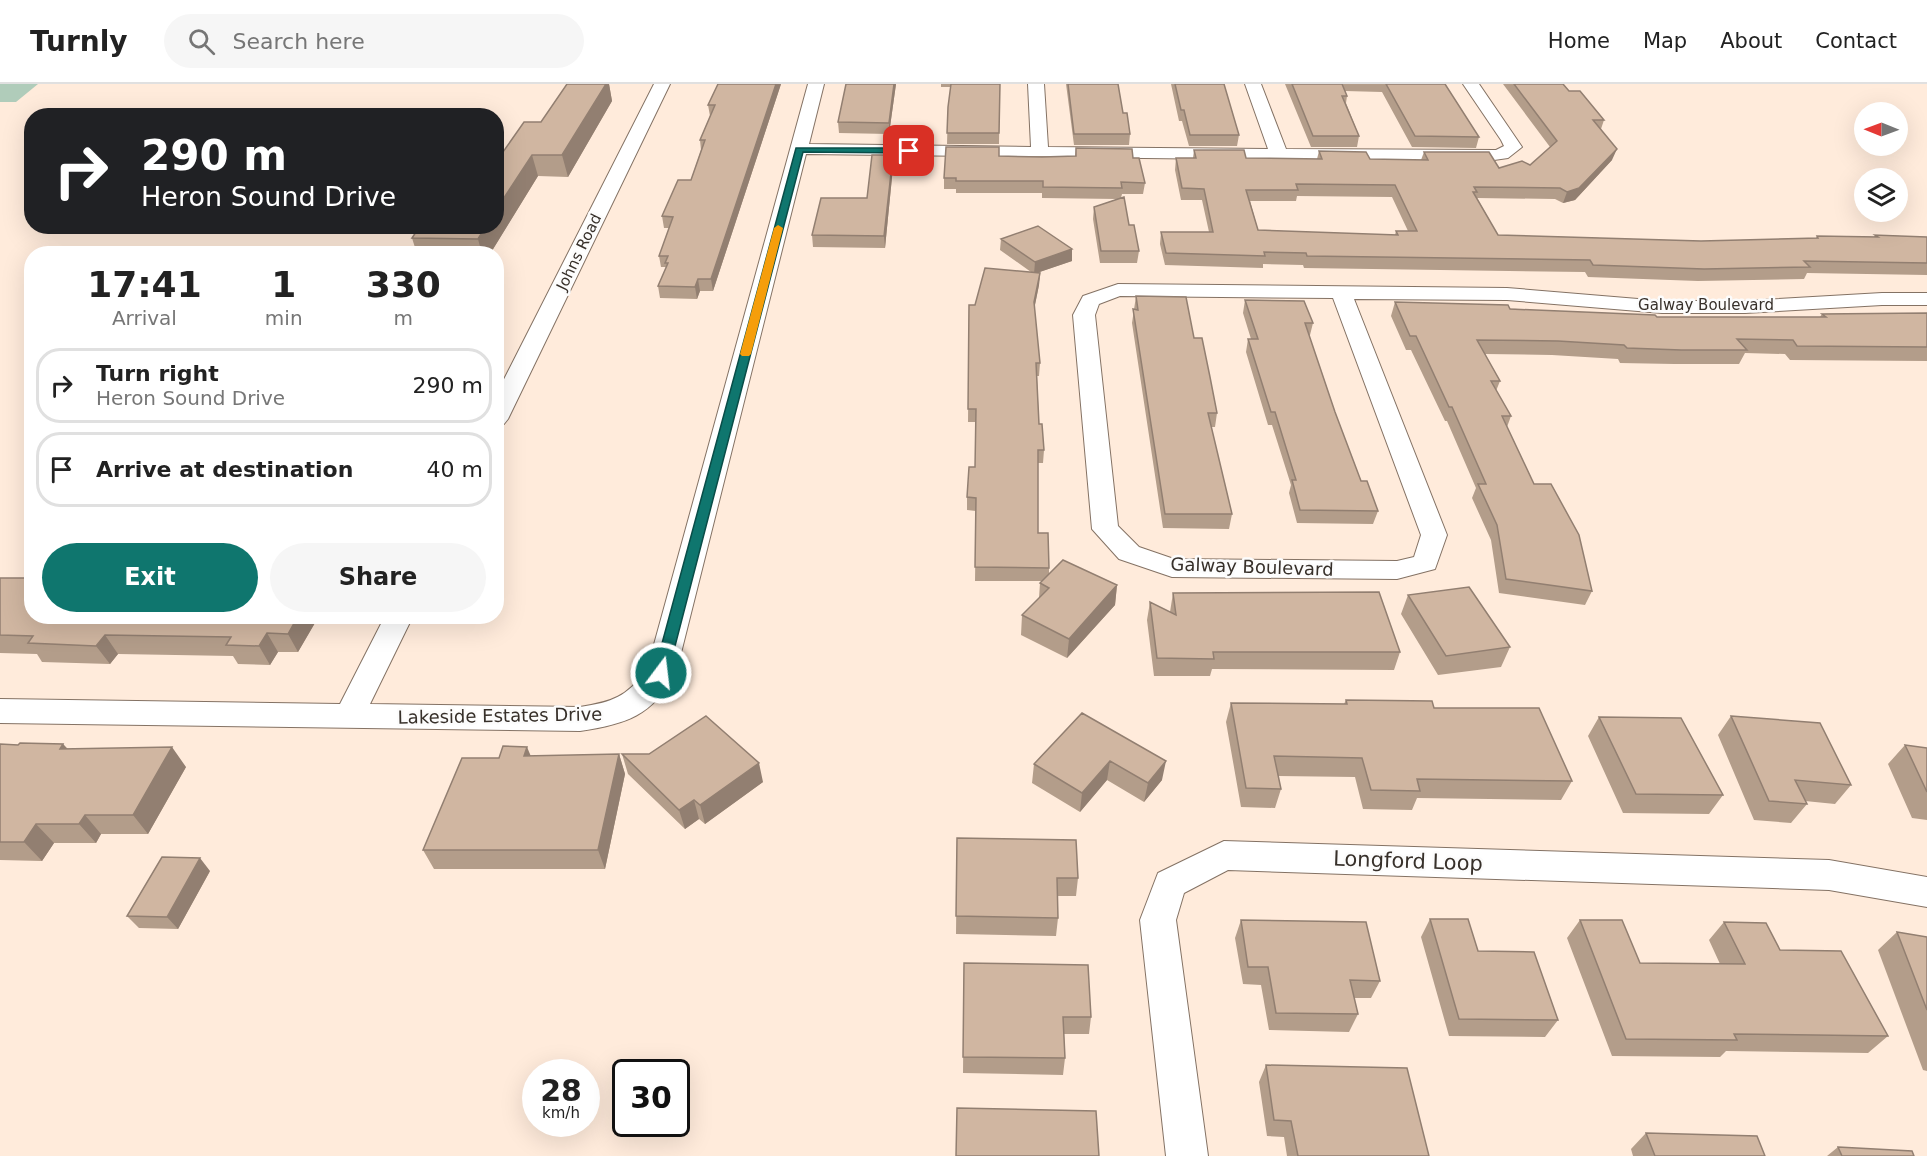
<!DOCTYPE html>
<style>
:root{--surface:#fff;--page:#f6f6f6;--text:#222;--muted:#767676;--line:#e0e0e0;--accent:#0f766e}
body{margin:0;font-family:"DejaVu Sans",sans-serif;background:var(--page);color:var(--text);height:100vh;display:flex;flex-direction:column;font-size:22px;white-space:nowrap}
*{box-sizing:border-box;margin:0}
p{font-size:20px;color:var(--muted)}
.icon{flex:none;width:33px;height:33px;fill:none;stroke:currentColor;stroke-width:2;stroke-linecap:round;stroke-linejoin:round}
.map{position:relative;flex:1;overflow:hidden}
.drawer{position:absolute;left:24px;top:162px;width:480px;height:378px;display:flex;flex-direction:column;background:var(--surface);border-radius:24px;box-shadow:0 6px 24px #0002}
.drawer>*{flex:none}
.guide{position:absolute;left:24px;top:24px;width:480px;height:126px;border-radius:24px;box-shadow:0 6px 24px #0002;background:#202124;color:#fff;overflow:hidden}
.needle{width:39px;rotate:271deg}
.tools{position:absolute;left:1854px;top:18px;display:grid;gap:12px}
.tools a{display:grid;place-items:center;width:54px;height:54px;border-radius:50%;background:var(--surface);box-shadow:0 6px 24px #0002;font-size:30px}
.speed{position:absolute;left:522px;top:975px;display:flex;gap:12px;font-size:30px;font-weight:700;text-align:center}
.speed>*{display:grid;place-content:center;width:78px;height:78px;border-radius:50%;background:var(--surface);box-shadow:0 6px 24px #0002;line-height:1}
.speed small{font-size:15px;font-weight:400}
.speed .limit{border:3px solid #111;border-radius:9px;background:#fff;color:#111}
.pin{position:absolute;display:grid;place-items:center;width:51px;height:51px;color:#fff;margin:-26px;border-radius:12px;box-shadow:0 3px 9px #0006}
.me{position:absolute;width:66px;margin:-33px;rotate:15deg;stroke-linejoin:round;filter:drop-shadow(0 0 4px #0008)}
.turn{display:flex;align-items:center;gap:21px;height:126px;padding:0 18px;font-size:27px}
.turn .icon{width:78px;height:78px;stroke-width:2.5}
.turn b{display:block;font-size:42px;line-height:51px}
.eta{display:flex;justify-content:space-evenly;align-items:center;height:102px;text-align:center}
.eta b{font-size:36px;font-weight:800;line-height:42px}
.action{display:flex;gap:12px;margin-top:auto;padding:12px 18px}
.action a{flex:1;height:69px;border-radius:36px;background:var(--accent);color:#fff;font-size:24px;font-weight:800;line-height:69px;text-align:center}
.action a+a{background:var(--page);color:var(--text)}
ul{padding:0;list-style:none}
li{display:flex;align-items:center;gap:18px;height:75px;margin:0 12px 9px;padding:0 6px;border:3px solid var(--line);border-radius:24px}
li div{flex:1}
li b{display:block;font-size:22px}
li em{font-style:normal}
header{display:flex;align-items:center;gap:36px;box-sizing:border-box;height:84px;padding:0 30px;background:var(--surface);border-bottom:2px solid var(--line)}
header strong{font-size:28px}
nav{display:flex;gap:33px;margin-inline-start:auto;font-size:21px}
.search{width:420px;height:54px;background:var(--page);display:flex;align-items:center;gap:15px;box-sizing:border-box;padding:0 21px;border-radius:33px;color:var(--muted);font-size:22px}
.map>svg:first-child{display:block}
</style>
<header>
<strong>Turnly</strong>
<div class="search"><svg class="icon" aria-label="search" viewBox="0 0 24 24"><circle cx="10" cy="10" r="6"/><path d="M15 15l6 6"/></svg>Search here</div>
<nav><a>Home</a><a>Map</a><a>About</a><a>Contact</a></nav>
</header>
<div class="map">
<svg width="1927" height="1072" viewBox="0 0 1927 1072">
<rect width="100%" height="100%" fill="#ffebdb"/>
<path fill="#b0ccba" d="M0 0H38L16 18H0Z"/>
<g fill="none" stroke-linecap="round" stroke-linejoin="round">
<g stroke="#847264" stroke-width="2">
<path id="street" d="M654 0H670L508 335 504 340 496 342V311Z
M808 0H824L809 60 1031 63 1028 0H1044L1048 63 1268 65 1245 0H1261L1286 65 1496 66 1504 62 1501 56 1463 0H1479L1522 63 1508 74 1480 78 806 70 676 589C652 632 626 640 580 647L0 639V615L340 620 385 532H413L370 620 580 623C613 618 626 613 647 586Z
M1118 200 1507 204 1662 217H1745L1882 209H1927V221H1882L1745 229H1662L1507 216 1354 215 1447 451 1435 485 1397 495 1172 493 1119 475 1092 445 1073 231 1083 212ZM1120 212 1333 214 1421 451 1414 473 1397 477 1174 475 1139 463 1118 442 1095 231 1099 220Z
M1224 757 1829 776 1927 793V823L1829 806 1228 786 1184 809 1176 836 1208 1072H1166L1140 836 1158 789Z"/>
</g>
<use href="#street" fill="#fff" fill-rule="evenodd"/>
</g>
<path fill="#b39d8a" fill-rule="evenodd" d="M567 0H609L612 17 568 93 538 92 490 170H417L412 154 496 142 541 38Z
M718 0H781L713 207H700L697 215 660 214 658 202 666 183H661L659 172 669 144H664L662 132 691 96 701 66 700 56 710 32 708 21Z
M846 0H896L889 50 839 49 838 38Z
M941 0H1000L999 60H947L948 23 951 3H941Z
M1066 0H1118L1123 29 1130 50 1129 61H1074Z
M1171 0H1224L1239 51 1237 62H1189L1182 37H1179Z
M1285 0H1445L1479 53 1476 64 1412 63 1382 8 1345 7 1347 12 1346 19 1359 52 1357 63H1311Z
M1503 0H1563L1569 7 1604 36 1601 45 1612 76 1575 116 1563 119 1555 115 1477 114 1498 151 1701 157 1816 154 1817 152 1874 153 1875 151 1927 153V191L1807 189 1804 195 1698 197 1588 193 1585 188 1304 184 1303 181 1263 180V184L1165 181 1160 160 1161 148H1209L1202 116H1181L1175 86 1176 74H1193L1194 66 1246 74 1317 75 1319 67 1370 75 1421 76 1424 68 1499 84 1530 81 1550 63ZM1297 112 1392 113 1408 147H1396L1395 151 1258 146 1250 117H1296Z
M1076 64 1133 74 1145 99 1143 110H1122L1121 114 1129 141 1139 167 1137 179H1100L1093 135 1094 123 1117 115 1042 114V109H956V105H944V94L999 72H1075Z
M893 83 885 164 813 163 812 151 867 114Z
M1001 155 1072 165V177L1039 188 1040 189 1039 201 1034 225 1040 279 1039 292H1037L1039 340 1044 366 1043 379H1038V449L1049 484V490L1117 501 1115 521 1067 574 1021 551 1022 531 1039 514 1040 499 1042 497H975L976 427 967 426V413L975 383 976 338H968L969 221H975L1031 188 1000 166Z
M1136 212 1194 254 1217 329 1215 343H1211L1232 430 1229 445 1163 444 1132 239Z
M1245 216 1313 239 1310 251H1309L1335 328 1361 397 1378 427 1373 440 1297 439 1289 409 1291 401 1272 341H1268L1246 268 1248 255H1251L1243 229Z
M1395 218 1657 233H1820L1822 230 1927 229V277L1790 276 1785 270 1745 269 1739 280H1674L1620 279 1618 275 1552 271 1485 270 1500 297 1496 307 1511 332 1507 343 1534 400 1592 507 1585 521 1499 509 1491 456 1472 414 1476 404 1447 337H1445L1411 266H1406L1391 232Z
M0 494 319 532 298 568H278L270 581 238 580 233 572 118 570 110 580 42 578 37 570 0 569Z
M1173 509 1400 568 1394 586 1212 585 1210 592H1154L1147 536 1150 518 1170 528Z
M1408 511 1510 563 1501 583 1438 591 1401 530Z
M1346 616 1434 624 1572 697 1561 716 1417 714 1412 726 1363 725 1355 693 1278 692 1281 705 1275 724 1241 723 1226 638 1231 619 1344 620Z
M1082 629 1162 696 1144 718 1107 696 1080 728 1032 699 1034 680Z
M1731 632 1851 701 1835 720 1805 717 1807 720 1791 739 1754 736 1718 651Z
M1599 633 1723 711 1709 730 1623 729 1588 652Z
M0 660 18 661 63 660 68 665 186 683 148 750H101L96 759H54L42 777 0 776Z
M1905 661 1927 664V736L1912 734 1888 680Z
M619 670 625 690 605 785H434L423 766 531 672Z
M622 670 763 698 705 740 699 735 685 745 628 690Z
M957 754 1078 794 1076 812H1057L1058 834 1056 852 956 850Z
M210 787 178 845 139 844 127 832Z
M1430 835 1478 867 1558 936 1545 953 1449 952 1421 853Z
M1241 836 1380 897 1371 914H1354L1358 930 1349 948 1269 946 1261 901 1243 900 1235 854Z
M1580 836 1640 879 1720 880 1709 856 1724 838 1780 866 1888 952 1868 969 1726 967 1720 973 1612 972 1567 854Z
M1897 848 1927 853V987L1923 986 1878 866Z
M964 879 1091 933 1089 950H1064L1065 974 1063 991 963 989Z
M1266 981 1429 1072H1287L1284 1053 1267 1052 1259 998Z
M1646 1049 1765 1072H1633L1631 1065Z
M1838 1063 1914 1072H1827Z"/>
<path fill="#927f71" d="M606 0H609L612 17 568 93 562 71Z
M776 0H781L713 207 711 195Z
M894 0H896L889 50V39Z
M1617 65 1612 76 1575 116 1563 119 1567 108Z
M532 71 538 92 490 170H482L478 155 486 142H496V126Z
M893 71V83L885 164 884 152Z
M1072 165V177L1034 190 1035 178Z
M1040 189 1039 201 1033 231 1034 218Z
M698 195 700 207 697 215 695 203Z
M1117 501 1115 521 1067 574 1069 555Z
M298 532H319L298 568 288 550Z
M267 549 278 568 270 581 259 562Z
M105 551 118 570 110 580 96 562Z
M63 660 79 679 60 665Z
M172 663 186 683 148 750 133 731Z
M527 663 535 682 524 672Z
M619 670 625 690 605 785 598 766Z
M1110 677 1107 696 1080 728 1082 709Z
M1166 677 1162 696 1144 718 1148 699Z
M759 679 763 698 705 740 700 721Z
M694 716 699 735 685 745 679 726Z
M85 731 101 750 96 759 79 740Z
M36 740 54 759 42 777 24 758Z
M200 774 210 787 178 845 167 833Z"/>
<path fill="#d0b6a1" stroke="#927f71" stroke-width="1.5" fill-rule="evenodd" d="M567 0H606L562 71H532L496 126V78L524 38H541Z
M718 0H776L711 195H698L695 203 658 202 668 179H665L668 172H659L673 133 662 132 678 96H691L705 56H700L715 21H708Z
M846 0H894L889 39 838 38Z
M951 0H1000L999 49H947L948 23Z
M1068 0H1118L1123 29H1127L1130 50H1074Z
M1175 0H1224L1239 51H1190L1184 26H1181Z
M1292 0H1342L1347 12H1342L1359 52H1313Z
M1386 0H1445L1479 53 1415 52Z
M1514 0H1563L1569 7H1580L1604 36H1593L1617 65 1579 104 1567 108 1560 104 1474 103 1477 108H1473L1498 151 1701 157 1818 154 1817 152 1878 153 1875 151 1927 153V179L1804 177 1810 183 1704 185 1593 181 1590 176 1307 172 1306 169 1264 168 1265 172 1166 169 1161 148H1213L1204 105 1182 104 1176 74H1196L1194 66H1244L1246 74 1322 75 1319 67 1366 68 1370 75 1428 76 1424 68H1489L1499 84 1522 77 1530 81 1557 57ZM1296 100 1395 101 1417 147H1396L1398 151 1258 146 1246 106H1298Z
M266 30 305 32H265Z
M946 63H999V72L1042 73 1076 72V64L1132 65 1133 74H1139L1145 99 1121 98 1122 104 1043 103V97H956V94H944Z
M872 71H893L884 152 812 151 821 114H867Z
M1124 113 1129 141H1134L1139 167H1101L1094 123Z
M420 142H486L478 155 412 154Z
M1038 142 1072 165 1035 178 1001 155Z
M985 184 1040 189 1034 218 1040 279H1036L1039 340H1042L1044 366H1038V449H1048L1049 484 975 483 976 414 967 413 969 383H975L976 325H968L969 221H975Z
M1136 212 1186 213 1194 254H1202L1210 293 1217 329H1208L1232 430H1165L1133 225 1138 226Z
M1245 216 1304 217 1313 239H1305L1335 328 1361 397H1367L1378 427 1300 426 1292 396H1296L1275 328H1271L1248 255H1258Z
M1395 218 1508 221 1510 225 1655 231 1657 233H1826L1822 230 1927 229V263L1797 262 1793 256 1737 255 1747 266H1681L1627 264 1624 261 1558 257 1477 256 1500 297H1491L1511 332H1502L1534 400H1551L1579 451 1592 507 1506 495 1497 441 1478 400H1486L1452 323H1449L1416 252H1410Z
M1063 476 1117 501 1069 555 1022 531 1049 504 1040 499Z
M0 494H32V532H298L288 550 267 549 259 562 226 561 231 553 105 551 96 562 28 559 33 552 0 551Z
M1469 503 1510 563 1446 572 1408 511Z
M1379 508 1400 568H1213L1214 575 1157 574 1150 518 1176 531 1173 509Z
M1346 616 1432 617 1434 624H1539L1572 697 1417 695 1420 707 1371 706 1362 674 1274 672 1281 705 1246 704 1231 619 1347 620Z
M1082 629 1166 677 1148 699 1110 677 1082 709 1034 680Z
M706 632 759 679 700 721 694 716 679 726 622 670H649Z
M1731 632 1820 639 1851 701 1795 696 1807 720 1769 717Z
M1599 633 1681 634 1723 711 1636 710Z
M20 659 63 660 60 665 172 663 133 731H85L79 740H36L24 758H0V660L18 661Z
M1905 661 1927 664V708Z
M503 662 527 663 524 672 619 670 598 766H423L462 674H499Z
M957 754 1076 756 1078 794H1057L1058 834 956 832Z
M162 773 200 774 167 833 127 832Z
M1430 835H1468L1478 867 1534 868 1558 936 1459 935Z
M1241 836 1366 838 1380 897 1350 896 1358 930 1276 929 1268 883H1248Z
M1580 836H1622L1640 879 1745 880 1724 838 1766 839 1780 866 1841 867 1888 952 1734 950 1737 956 1626 955Z
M1897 848 1927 853V926Z
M964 879 1088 881 1091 933H1063L1065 974 963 973Z
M1266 981 1407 984 1429 1072H1298L1291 1037 1274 1036Z
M957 1024 1096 1027 1099 1072H956Z
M1646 1049 1757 1052 1765 1072H1655Z
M1838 1063 1912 1067 1914 1072H1842Z"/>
<path fill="#0f766e" stroke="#0a4d48" stroke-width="1.5" d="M796 64H909L913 67 909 69 803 68 668 589 661 594 654 589Z"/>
<path fill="#f59e0b" d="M778 141 783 144 751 270 749 272H742L740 270 774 144Z"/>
<g text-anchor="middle" stroke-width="5" stroke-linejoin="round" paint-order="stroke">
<g font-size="15" fill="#37302a" stroke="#fcfcfc">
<text transform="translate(579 168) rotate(-64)" y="5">Johns Road</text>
<text x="1706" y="226">Galway Boulevard</text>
</g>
<g font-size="18" fill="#37302a" stroke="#fcfcfc">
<text transform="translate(1252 483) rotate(2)" y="6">Galway Boulevard</text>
<text transform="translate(500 632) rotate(-1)" y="6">Lakeside Estates Drive</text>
</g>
<g font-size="21" fill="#37302a" stroke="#fcfcfc">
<text transform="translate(1408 777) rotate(2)" y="7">Longford Loop</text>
</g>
</g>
</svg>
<div class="tools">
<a><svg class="needle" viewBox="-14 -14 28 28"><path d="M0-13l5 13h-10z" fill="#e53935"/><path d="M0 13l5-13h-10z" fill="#767676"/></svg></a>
<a><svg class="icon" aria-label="layers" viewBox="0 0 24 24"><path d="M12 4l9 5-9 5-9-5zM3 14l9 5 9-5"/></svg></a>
</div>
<div class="speed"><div>28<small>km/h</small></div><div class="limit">30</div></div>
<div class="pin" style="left:909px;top:67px;background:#d93025"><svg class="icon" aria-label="arrive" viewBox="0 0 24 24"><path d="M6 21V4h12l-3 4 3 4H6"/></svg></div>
<svg class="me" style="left:661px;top:589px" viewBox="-20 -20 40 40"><circle r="17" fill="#0f766e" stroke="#fff" stroke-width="3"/><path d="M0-11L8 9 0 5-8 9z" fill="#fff"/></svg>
<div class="guide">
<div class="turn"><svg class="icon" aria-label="right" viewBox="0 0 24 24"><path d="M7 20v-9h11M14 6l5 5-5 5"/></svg><div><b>290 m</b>Heron Sound Drive</div></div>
</div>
<section class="drawer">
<div class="eta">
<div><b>17:41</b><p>Arrival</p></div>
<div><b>1</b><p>min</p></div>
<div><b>330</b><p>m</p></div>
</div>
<ul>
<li><svg class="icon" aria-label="right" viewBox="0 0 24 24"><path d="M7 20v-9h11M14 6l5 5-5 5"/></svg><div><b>Turn right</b><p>Heron Sound Drive</p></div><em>290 m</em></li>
<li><svg class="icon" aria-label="arrive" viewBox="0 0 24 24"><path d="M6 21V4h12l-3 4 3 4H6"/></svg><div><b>Arrive at destination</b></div><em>40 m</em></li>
</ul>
<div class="action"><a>Exit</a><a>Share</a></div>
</section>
</div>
